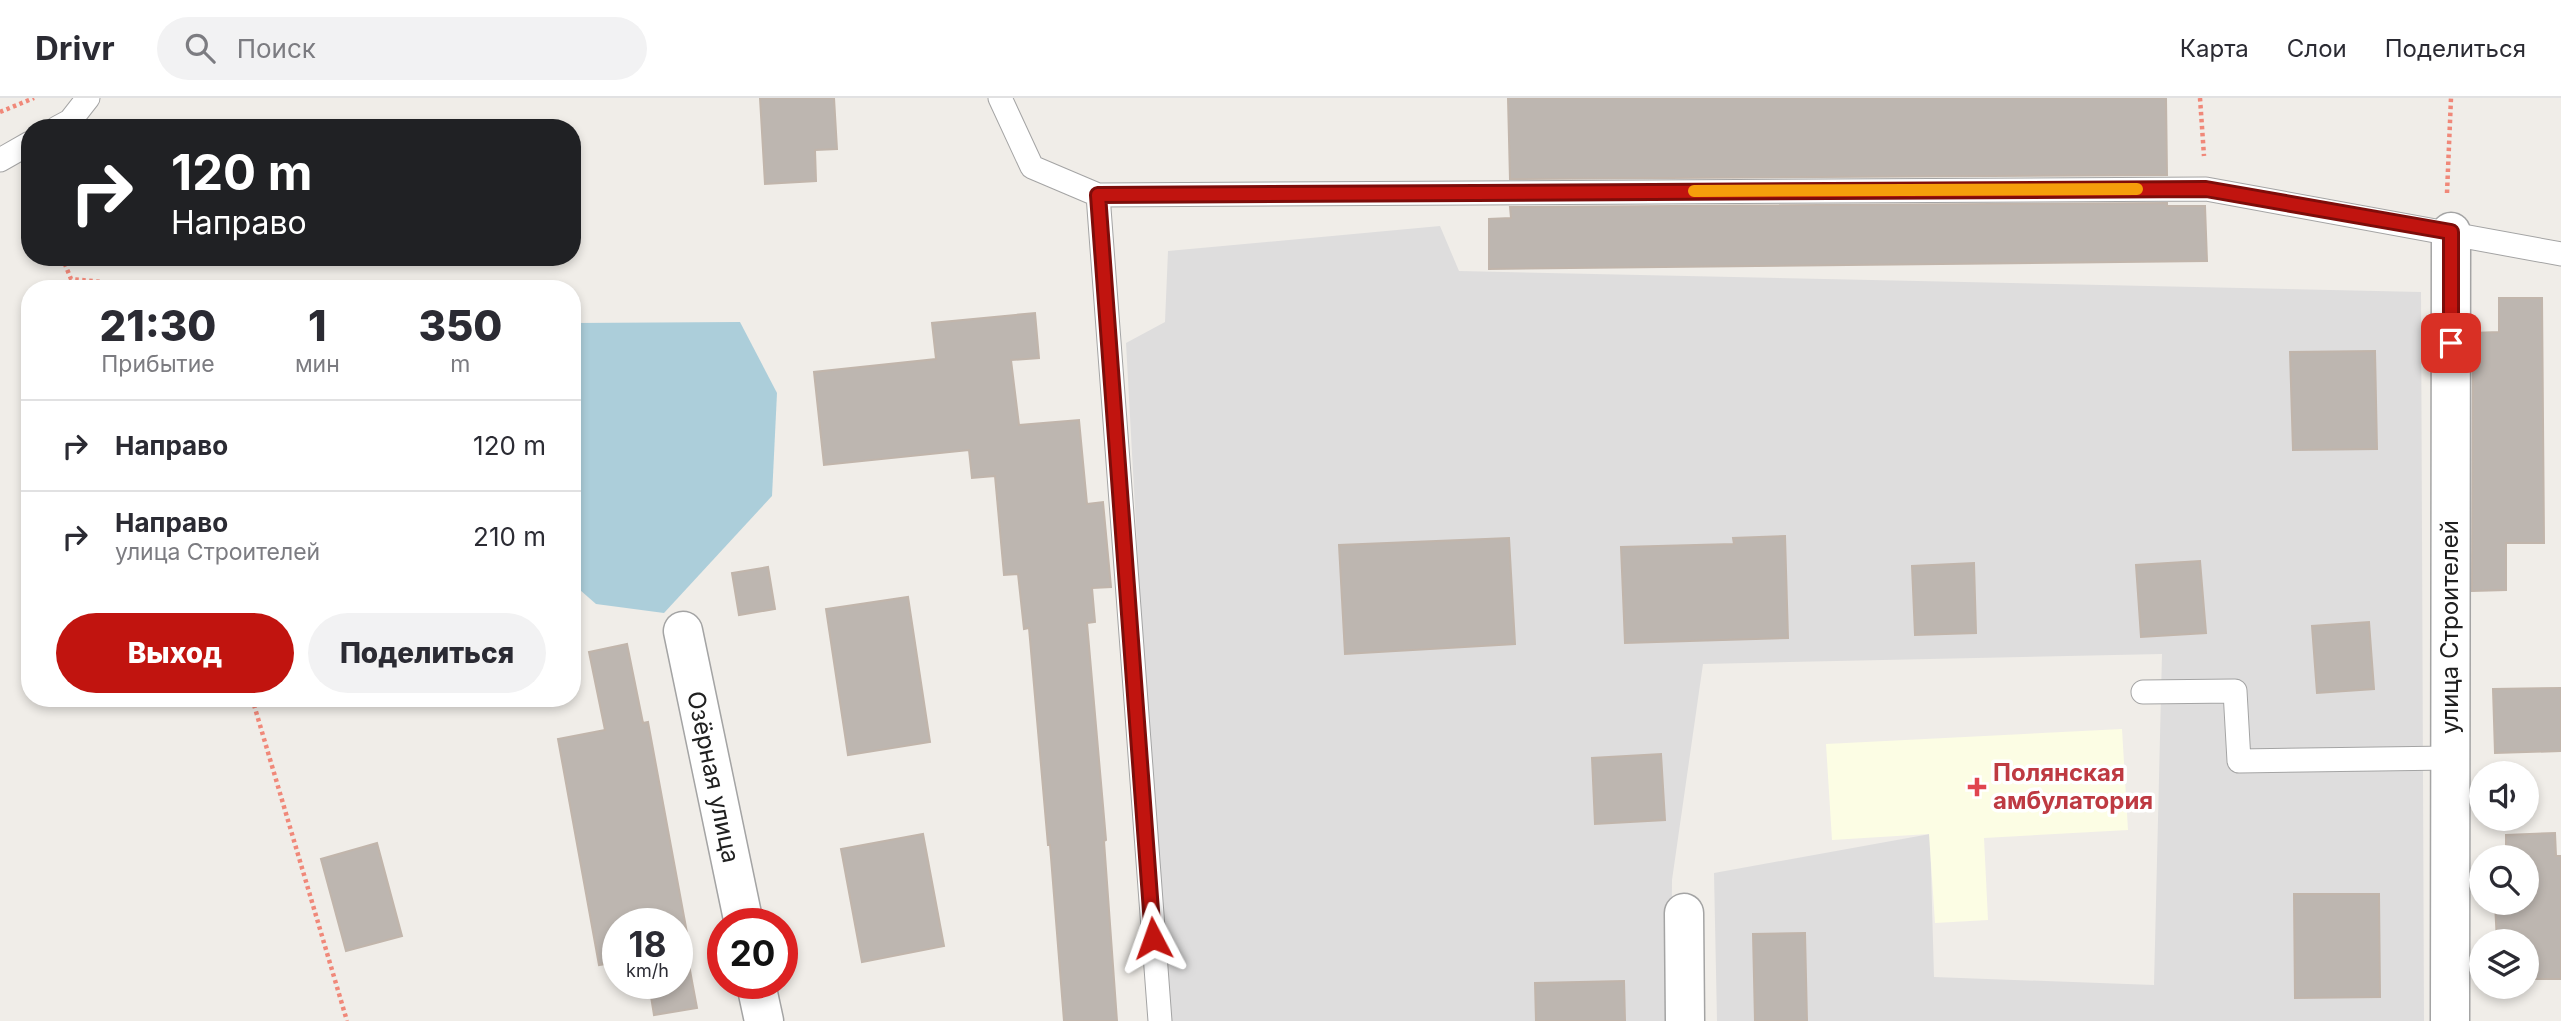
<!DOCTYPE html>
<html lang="ru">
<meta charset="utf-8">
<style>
:root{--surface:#fff;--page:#f2f2f3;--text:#2b2b33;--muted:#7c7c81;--line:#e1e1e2;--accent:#c1140f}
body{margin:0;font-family:Inter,sans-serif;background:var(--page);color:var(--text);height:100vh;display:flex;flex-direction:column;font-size:26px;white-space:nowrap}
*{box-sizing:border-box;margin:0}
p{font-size:23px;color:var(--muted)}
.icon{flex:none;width:38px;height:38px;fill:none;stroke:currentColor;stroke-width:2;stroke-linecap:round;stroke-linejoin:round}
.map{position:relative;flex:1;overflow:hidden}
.drawer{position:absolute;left:21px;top:182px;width:560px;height:427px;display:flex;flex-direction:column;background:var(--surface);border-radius:28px;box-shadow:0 4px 10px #0003}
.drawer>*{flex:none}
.guide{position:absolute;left:21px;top:21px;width:560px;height:147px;border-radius:28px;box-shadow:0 4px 10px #0003;background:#202124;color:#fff;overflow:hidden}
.fabs{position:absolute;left:2469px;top:663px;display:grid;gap:14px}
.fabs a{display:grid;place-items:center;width:70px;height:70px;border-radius:50%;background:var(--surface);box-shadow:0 4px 10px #0003;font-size:35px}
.speed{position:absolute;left:602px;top:810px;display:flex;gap:14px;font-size:35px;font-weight:700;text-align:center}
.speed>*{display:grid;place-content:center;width:91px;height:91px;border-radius:50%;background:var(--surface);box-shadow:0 4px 10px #0003;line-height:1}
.speed small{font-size:18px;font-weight:400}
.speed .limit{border:10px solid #d22;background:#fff;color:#111}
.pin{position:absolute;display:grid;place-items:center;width:60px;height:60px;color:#fff;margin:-30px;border-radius:14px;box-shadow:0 4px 10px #0006}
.me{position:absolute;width:77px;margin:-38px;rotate:356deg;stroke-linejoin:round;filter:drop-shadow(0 0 5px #0008)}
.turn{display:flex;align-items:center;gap:24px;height:147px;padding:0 35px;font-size:32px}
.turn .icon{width:91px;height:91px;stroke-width:2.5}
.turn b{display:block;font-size:49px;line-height:60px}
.eta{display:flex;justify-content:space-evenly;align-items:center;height:119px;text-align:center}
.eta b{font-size:42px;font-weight:800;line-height:49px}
.primary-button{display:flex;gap:14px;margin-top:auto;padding:14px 35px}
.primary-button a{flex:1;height:80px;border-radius:42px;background:var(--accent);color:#fff;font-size:28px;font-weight:800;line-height:80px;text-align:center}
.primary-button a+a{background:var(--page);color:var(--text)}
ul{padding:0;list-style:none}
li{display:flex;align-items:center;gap:21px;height:91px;padding:0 35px;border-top:2px solid var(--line)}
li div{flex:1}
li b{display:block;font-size:26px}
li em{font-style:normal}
header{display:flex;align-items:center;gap:42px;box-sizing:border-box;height:98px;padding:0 35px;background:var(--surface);border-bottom:2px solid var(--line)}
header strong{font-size:33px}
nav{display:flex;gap:38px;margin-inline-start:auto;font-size:24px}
.search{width:490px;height:63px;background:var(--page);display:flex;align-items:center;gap:18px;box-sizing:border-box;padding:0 24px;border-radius:38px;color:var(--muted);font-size:26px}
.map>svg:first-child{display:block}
</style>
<header>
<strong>Drivr</strong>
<div class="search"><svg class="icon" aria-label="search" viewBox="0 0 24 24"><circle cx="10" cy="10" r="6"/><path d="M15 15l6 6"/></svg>Поиск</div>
<nav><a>Карта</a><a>Слои</a><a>Поделиться</a></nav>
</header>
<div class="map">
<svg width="2561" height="923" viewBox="0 0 2561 923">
<rect width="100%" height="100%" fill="#f0ede8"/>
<path fill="#dedddd" d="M1440 128 1459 173 2421 194 2424 923H1717L1714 775 1930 736 1934 879 2154 887 2162 556 1703 566 1672 782 1671 923H1163L1126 245 1165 224 1168 153Z"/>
<path fill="#fcfde4" d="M2122 631 2128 732 1984 740 1988 822 1935 825 1929 736 1832 742 1826 646Z"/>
<path fill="#acceda" d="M740 224 777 295 772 398 664 515 596 506 572 485V225Z"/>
<path fill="#bdb6b0" stroke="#c1b5ab" stroke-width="2" d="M760 0H834L837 51 815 52 816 83 765 86Z
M1508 0H2166L2167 77 1510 81Z
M2167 105V108H2205L2207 163 1489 171V121L1511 120 1510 109Z
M2499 200H2542L2544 445H2506V492L2472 493 2473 235 2499 234Z
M1035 215 1039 260 1011 262 1019 327 1079 322 1087 406 1103 404 1111 489 1092 490 1095 524 1087 525 1106 742 1104 743 1117 923H1064L1050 747H1048L1029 530 1024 531 1018 476 1004 477 995 378 972 380 969 352 824 367 814 274 936 261 932 225Z
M2375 253 2377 351 2293 352 2290 254Z
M1785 438 1788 540 1625 545 1621 449 1734 446 1733 440Z
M1509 440 1515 546 1345 556 1339 447Z
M2200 463 2206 535 2141 539 2136 467Z
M1974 465 1976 535 1915 537 1912 468Z
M768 469 775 511 739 517 732 475Z
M908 499 930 644 848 657 826 511Z
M2369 524 2374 591 2317 595 2312 528Z
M627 546 643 625 648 624 690 851H686L697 910 654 917 649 886H677V826H618V864L599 867 558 641 605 632 589 554Z
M2561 590V653L2495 655 2493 591Z
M1661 656 1665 722 1595 726 1592 660Z
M2555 735 2556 758H2561V881H2527V844H2497L2495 805H2527V760H2506V737Z
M923 736 944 848 862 864 841 751Z
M377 745 402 838 346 853 321 761Z
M2294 796H2379L2380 899 2295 900Z
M1805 835 1807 923H1755L1753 836Z
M1624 883 1625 923H1536L1535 885Z"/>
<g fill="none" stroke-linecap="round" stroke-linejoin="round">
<g stroke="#a4a4a4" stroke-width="25">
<path id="service" d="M1000 0 1032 69 1098 97 2206 91 2561 156
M57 30 70 23 88 0
M0 62 30 45
M1098 97 1160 923
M2143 594 2235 593 2239 663 2450 660"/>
</g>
<g stroke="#a4a4a4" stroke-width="41">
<path id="minor" d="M683 533 744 826
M1684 815 1685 923
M756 886 764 923
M2450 923 2451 134"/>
</g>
<path stroke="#f08879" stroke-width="4.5" stroke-dasharray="3.5 3.5" stroke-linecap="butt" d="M2200 0 2204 58
M0 14 34 0
M2447 95 2451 0
M62 159 71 181 112 185 120 191
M252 600 347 923"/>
<use href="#service" stroke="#fff" stroke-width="23"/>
<use href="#minor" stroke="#fff" stroke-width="38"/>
</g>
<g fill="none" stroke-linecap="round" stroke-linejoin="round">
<g stroke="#7d0d0a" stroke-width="18">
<path id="route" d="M1153 840 1098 97 2206 91 2451 134V245"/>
</g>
<use href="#route" stroke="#c1140f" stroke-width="12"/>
<path stroke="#f59e0b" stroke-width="12" d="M1694 93 2137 91"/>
</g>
<path fill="#e0444e" stroke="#fff" stroke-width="2.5" d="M1973.5 678.5h7v7h7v7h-7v7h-7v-7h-7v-7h7z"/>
<g text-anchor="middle" stroke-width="7" stroke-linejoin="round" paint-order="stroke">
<g font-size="24" fill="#202020" stroke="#fff">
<text transform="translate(2450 529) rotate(-90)" y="8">улица Строителей</text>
<text transform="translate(713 679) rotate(78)" y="8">Озёрная улица</text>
</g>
<g font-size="24" font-weight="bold" fill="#be3a42" stroke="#fff" text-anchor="start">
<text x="1993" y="683">Полянская<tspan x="1993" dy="28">амбулатория</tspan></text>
</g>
</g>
</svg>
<div class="fabs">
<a><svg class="icon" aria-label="sound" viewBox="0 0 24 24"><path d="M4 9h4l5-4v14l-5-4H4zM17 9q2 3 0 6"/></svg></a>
<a><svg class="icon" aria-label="search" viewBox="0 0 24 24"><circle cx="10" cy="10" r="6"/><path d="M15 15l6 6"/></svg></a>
<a><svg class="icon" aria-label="layers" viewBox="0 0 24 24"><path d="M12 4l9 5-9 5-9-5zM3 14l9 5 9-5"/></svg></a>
</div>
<div class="speed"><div>18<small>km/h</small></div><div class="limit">20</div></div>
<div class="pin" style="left:2451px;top:245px;background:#d93025"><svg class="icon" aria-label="arrive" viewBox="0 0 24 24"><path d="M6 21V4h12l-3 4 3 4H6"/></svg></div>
<svg class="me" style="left:1153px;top:840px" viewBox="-20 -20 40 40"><path d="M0-17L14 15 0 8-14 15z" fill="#c1140f" stroke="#fff" stroke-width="4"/></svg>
<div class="guide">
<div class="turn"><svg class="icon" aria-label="right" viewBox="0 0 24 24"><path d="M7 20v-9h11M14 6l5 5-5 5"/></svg><div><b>120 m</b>Направо</div></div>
</div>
<section class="drawer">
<div class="eta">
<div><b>21:30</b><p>Прибытие</p></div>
<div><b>1</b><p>мин</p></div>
<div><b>350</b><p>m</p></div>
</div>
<ul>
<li><svg class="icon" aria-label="right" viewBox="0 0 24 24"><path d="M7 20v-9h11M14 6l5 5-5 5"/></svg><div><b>Направо</b></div><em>120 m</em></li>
<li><svg class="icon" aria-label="right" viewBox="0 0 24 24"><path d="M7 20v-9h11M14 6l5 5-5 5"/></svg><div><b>Направо</b><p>улица Строителей</p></div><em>210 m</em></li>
</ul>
<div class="primary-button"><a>Выход</a><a>Поделиться</a></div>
</section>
</div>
